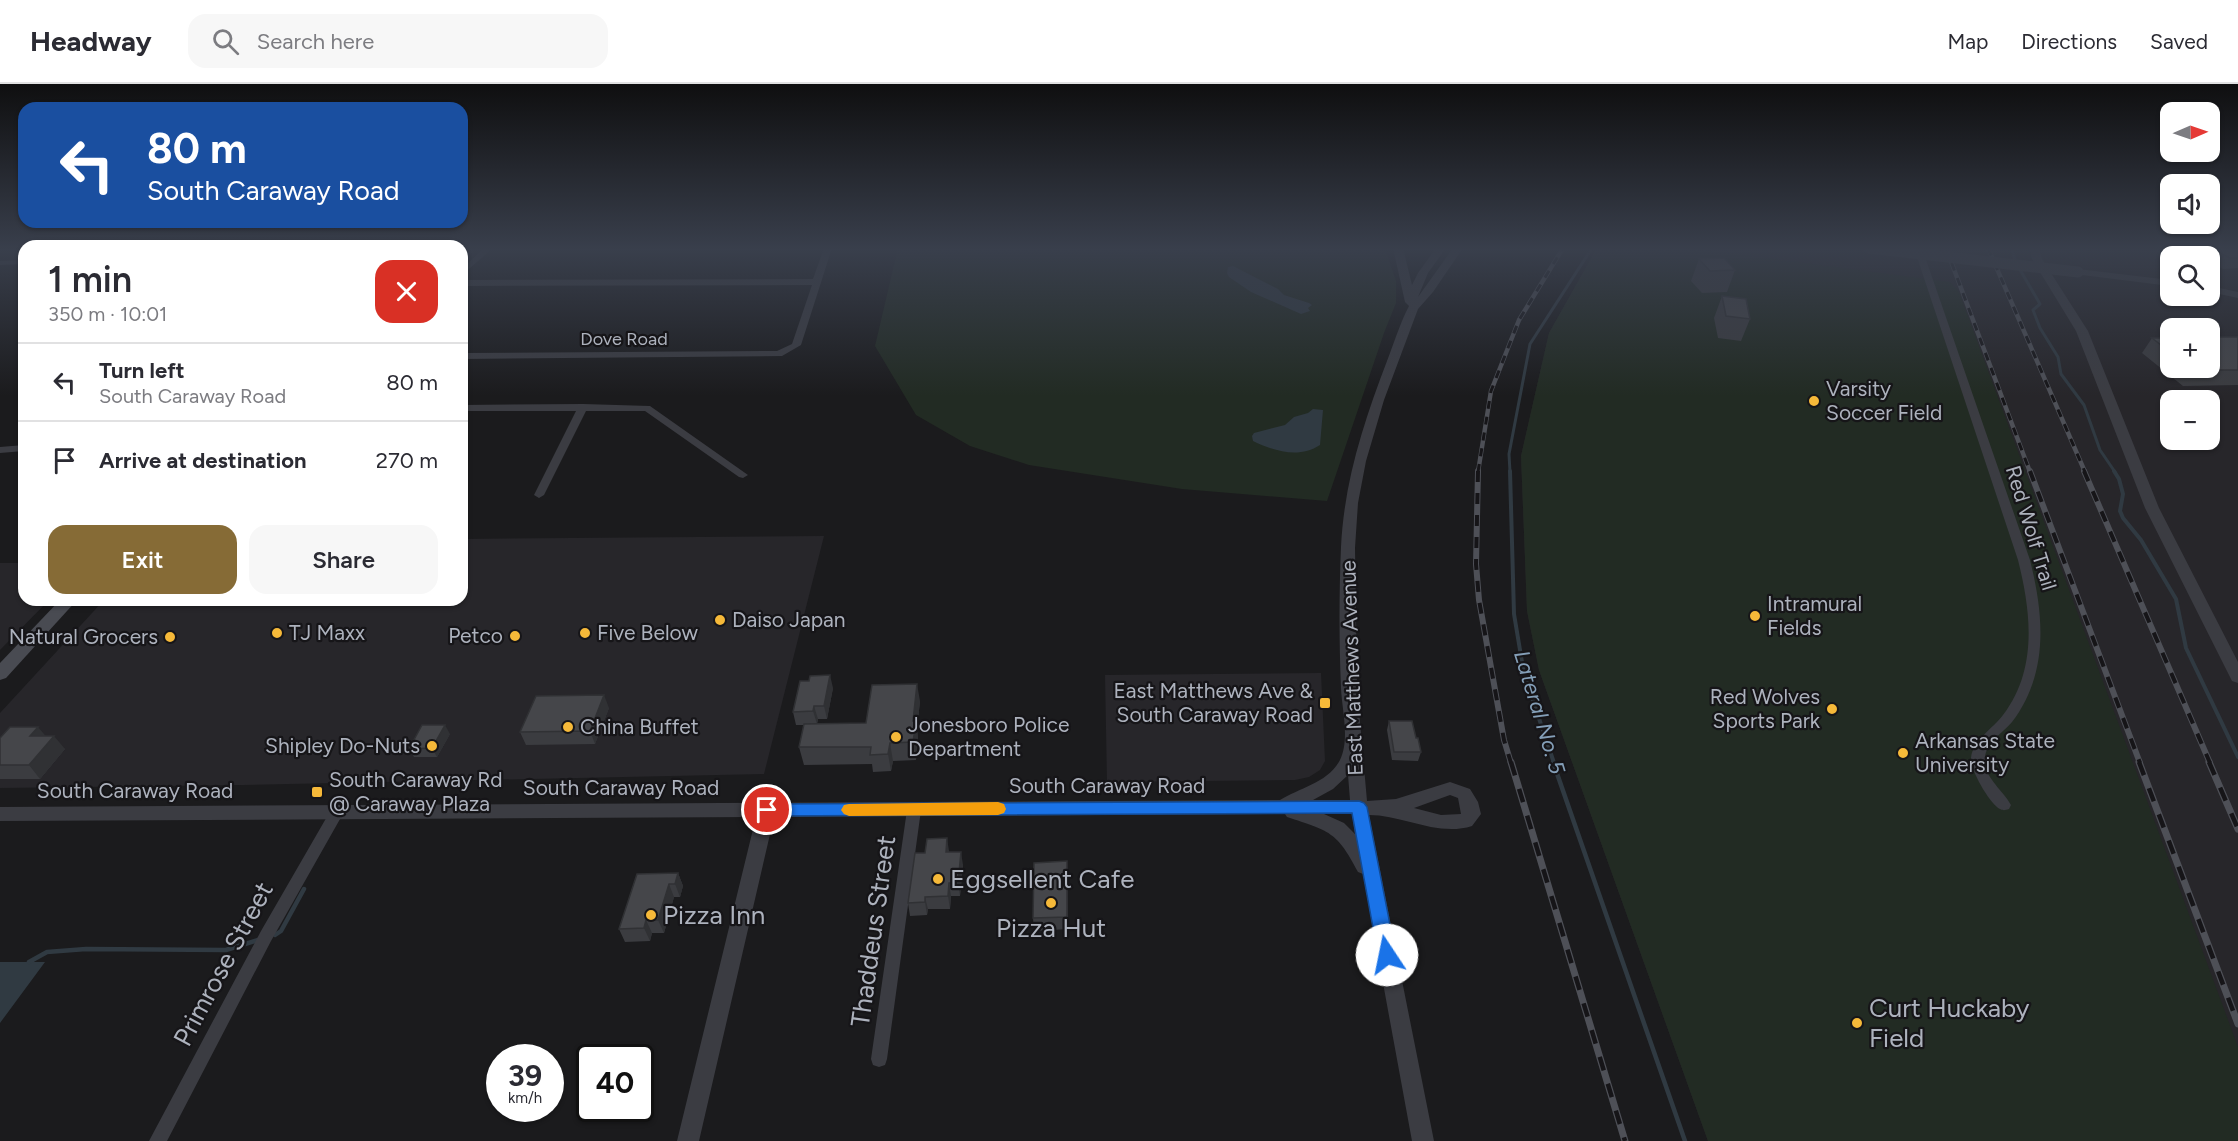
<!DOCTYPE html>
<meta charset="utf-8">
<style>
:root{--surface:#fff;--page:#f7f7f7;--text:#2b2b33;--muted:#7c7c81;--line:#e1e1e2;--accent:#866b36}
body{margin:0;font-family:Figtree,sans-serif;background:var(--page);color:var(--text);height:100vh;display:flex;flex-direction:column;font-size:22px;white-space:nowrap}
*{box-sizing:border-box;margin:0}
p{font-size:20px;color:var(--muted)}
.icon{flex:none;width:33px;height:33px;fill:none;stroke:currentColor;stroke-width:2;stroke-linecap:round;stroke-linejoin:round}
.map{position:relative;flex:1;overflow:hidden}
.drawer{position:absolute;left:18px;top:156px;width:450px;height:366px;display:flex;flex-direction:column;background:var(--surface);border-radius:18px;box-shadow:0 2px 4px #0004}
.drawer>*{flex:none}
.top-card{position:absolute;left:18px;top:18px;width:450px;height:126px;border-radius:18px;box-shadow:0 2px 4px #0004;background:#1a4fa0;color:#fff;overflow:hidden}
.needle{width:39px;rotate:88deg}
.buttons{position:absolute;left:2160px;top:18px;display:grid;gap:12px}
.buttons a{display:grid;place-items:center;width:60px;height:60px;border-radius:12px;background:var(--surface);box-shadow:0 2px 4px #0004;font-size:30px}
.speed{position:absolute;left:486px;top:960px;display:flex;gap:12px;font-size:30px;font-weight:700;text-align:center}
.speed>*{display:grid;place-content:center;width:78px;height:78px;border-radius:50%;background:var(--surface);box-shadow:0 2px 4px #0004;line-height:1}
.speed small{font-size:15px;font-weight:400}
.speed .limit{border:3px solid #111;border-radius:9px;background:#fff;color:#111}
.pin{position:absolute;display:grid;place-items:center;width:51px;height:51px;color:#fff;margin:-26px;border:3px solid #fff;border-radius:50%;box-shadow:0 2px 6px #0007}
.me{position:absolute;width:66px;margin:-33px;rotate:349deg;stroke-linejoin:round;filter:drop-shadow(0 0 4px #0008)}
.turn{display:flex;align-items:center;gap:21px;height:126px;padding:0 30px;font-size:27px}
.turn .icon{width:78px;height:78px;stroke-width:2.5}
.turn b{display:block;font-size:42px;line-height:51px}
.round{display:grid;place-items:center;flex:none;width:63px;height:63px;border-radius:18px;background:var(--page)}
.overview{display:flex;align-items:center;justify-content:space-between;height:102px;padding:0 30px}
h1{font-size:36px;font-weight:600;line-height:45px}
.cta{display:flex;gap:12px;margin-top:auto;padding:12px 30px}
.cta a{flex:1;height:69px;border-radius:18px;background:var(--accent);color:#fff;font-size:24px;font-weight:600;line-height:69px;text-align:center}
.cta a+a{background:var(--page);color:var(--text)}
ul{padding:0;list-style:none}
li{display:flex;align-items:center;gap:18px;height:78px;padding:0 30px;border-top:2px solid var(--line)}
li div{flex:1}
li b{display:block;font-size:22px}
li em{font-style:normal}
header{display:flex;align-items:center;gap:36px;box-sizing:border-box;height:84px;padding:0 30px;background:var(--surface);border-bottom:2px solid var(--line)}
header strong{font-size:28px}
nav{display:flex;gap:33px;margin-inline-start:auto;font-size:21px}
.search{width:420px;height:54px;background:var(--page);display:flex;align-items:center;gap:15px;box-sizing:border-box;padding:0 21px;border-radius:18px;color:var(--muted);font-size:22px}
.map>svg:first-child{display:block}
</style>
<header>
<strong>Headway</strong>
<div class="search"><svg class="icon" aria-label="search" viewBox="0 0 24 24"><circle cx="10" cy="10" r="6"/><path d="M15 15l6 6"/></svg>Search here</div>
<nav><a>Map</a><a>Directions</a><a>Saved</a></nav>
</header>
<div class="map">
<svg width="2238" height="1057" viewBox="0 0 2238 1057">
<rect width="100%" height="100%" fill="#1b1b1d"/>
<path fill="#27262a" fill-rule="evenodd" d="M1597 164H2238V1057H1708L1539 586 1527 527 1521 372 1549 249ZM2170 172H2210V212H2170ZM2170 244H2210V284H2170ZM2170 316H2210V356H2170Z
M824 452 764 690 242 701 0 704V629L104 516H462V455Z
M0 479H24V516H49L0 566Z
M1321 589 1325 677 1320 686 1309 693 1295 696 1107 698 1105 591Z"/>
<path fill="#222b23" d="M898 164H1385L1396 197V219L1384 249 1327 417 1182 405 1029 381 970 362 916 331 875 262Z
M1597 164H1689L1950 198 1959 208 2238 963V1057H1708L1539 586 1527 527 1521 372 1549 249Z"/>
<path fill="#303a42" d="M1233 182 1278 205 1284 211 1309 219 1312 221 1308 224 1310 227 1301 230 1251 208 1229 193 1227 189 1228 183Z
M1313 325 1323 326 1320 361C1299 375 1274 367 1253 357L1252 352 1254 349 1285 341 1294 333 1308 329Z
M0 878H45L0 939Z"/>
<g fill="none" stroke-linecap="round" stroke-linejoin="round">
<path stroke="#303a42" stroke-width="3" d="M2012 164 2015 177
M2019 184 2040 220 2033 226 2040 244 2058 273 2061 290 2084 321 2100 366 2115 388
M1510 388 1509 370 1530 260 1592 164"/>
<path stroke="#303a42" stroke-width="4" d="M1510 387 1514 530 1524 590 1554 679
M2114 387 2119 395 2123 410 2120 427 2123 434 2141 456 2176 515 2186 564 2238 673"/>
<path stroke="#303a42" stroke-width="4.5" d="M1553 678 1685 1057
M275 851 281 847 304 805
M29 878 47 868 86 865 226 866 258 856"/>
<path fill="#3b3c42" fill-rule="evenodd" d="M484 164H493L462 191V185Z
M824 164H832L801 261 782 272 462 275V269L777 267 792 260 812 201 462 202V196L813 195Z
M1914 164H1922L2030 476C2044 532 2049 589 2012 638 2003 649 1986 658 1985 674 1983 693 2003 706 2011 721L2009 725C2005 726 2004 727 2000 725 1990 720 1970 686 1971 674 1973 655 1993 645 2003 631 2038 585 2031 528 2018 476Z
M24 176V180L0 181V177Z
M583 320 650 322 748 391 743 394 739 393 645 327H586L544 411 539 414 534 411 576 327H462V321Z
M24 361V367L0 369V363Z
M914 720 919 722 921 726 887 975 885 981 879 983 873 981 871 975 907 726 909 722Z
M337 722 342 724 344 728 271 857 167 1057H149L261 847 332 724Z"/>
<path fill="#3b3c42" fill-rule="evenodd" d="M1393 164H1403L1412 201 1418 189 1436 164H1446L1428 189 1418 213 1453 164H1463L1433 208 1418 225 1384 316 1366 377 1358 419 1355 464 1357 604 1367 717 1396 715 1450 698 1470 705 1478 718 1481 730 1472 742C1438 753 1403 731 1369 731L1434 1057H1412L1363 790 1358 788C1337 747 1329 747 1287 733L1285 730 774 733 699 1057H677L756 733 0 737V723L1280 716C1299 704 1328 699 1340 676 1350 655 1342 627 1341 604 1339 558 1339 509 1341 463 1344 398 1364 337 1387 277 1394 259 1400 239 1409 222L1405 218ZM1348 691 1350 716H1313L1333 705ZM1450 711 1458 714 1461 730 1441 731 1414 724ZM1324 730H1352L1355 750 1344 739Z
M2029 164H2039L2042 175 2088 247 2159 424 2238 578V599L2232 597 2230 593 2145 424 2076 247 2032 175Z
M2078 185 2170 196V202L2074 190 2073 188Z
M2210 202 2238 208V214L2210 208Z"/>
<path fill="#494b52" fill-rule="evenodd" d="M60 516H77L6 594 0 596V579Z"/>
<g stroke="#4e5057" stroke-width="4.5">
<path id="rail-far2" d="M1946 164 2030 388
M1988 164 2085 388
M1478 388 1491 307 1519 236 1563 164"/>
</g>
<g stroke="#4e5057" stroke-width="6">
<path id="rail-far1" d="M1478 387 1476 480 1479 516 1504 656 1511 679
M2030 387 2140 679
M2084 387 2210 679"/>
</g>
<g stroke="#4e5057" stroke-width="7">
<path id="rail" d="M1511 678 1625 1057
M2139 678 2238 940
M2209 678 2238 745"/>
</g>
<use href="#rail-far2" stroke="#161518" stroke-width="3" stroke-dasharray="8" stroke-linecap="butt"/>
<use href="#rail-far1" stroke="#161518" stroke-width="4" stroke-dasharray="11" stroke-linecap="butt"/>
<use href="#rail" stroke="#161518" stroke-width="4.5" stroke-dasharray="14" stroke-linecap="butt"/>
<path stroke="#3b3c42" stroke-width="11" d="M1869 164 2078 188"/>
</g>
<path fill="#3b3c40" d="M2205 164H2238V184L2223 185 2210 178V172H2200Z
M1699 175 1735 186 1727 208 1702 209 1691 197Z
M1722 212 1750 235 1741 257 1718 254 1714 234Z
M2238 253V301L2183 302 2142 269 2152 254H2170V284H2210Z
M833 604 827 635H818L817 640 866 639 920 617 917 645 918 655 916 676 893 677 891 687 873 688 872 680 804 681 799 663 804 641H796L793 628Z
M609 624 595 660 526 661 520 648Z
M1389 637 1416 654 1421 668 1418 677 1392 676 1387 646Z
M450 650 437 673H414L409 665Z
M45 652 65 665 40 695H0V654Z
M949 768 963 781 960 812H951L950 825H928L927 831 910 832 908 819Z
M1067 777 1068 845 1034 847 1033 834Z
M678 789 683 802 680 813H674L664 849H652L650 857 625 858 619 845Z"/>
<path fill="#303134" d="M830 591 833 604 827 635 824 622Z
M917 600 920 617 917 645 918 655 916 676 913 658V637Z
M604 611 609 624 595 660 590 647Z
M814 622 818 635 817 640 813 627Z
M445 641 450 650 437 673 432 664Z
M38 643 49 656 30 652Z
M54 652 65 665 40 695 29 681Z
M890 659 893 677 891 687 888 670Z
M947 754 949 767 948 781 946 768Z
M961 768 963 781 960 812 958 799Z
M678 789 683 802 680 813 675 800Z
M949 799 951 812 950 825 948 812Z
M669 800 674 813 664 849 658 836Z
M925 813 928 825 927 831 925 818Z
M646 836 652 849 650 857 644 844Z"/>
<path fill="#45464a" stroke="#303134" stroke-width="1.5" d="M2212 164H2238V174H2230Z
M1724 174 1735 186 1710 187 1699 175Z
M1722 212 1746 215 1750 235 1726 232Z
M2210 253H2238V286H2194L2190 284H2210Z
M2152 254H2170V268Z
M830 591 824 622H814L813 627 793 628 800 597H809L810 592Z
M917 600 913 637H916L913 658 890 659 888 670 870 671 871 663H799L804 640 866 639 872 601Z
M604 611 590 647 520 648 536 612Z
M1389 637H1412L1416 654H1418L1421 668H1394Z
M422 641H445L432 664 409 665Z
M10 643H38L30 652H54L29 681H0V654Z
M947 754 946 768H961L958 799H949L948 812 925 813V818L908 819 915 769H925L927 755Z
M1067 777V833L1033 834 1034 779Z
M678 789 675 800H669L658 836H646L644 844 619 845 637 790Z"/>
<linearGradient id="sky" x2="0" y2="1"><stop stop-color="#0f0f10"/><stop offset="0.53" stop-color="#393f4c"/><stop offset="1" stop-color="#393f4c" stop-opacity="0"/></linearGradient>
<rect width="2238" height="312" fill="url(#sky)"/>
<path fill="#1a73e8" stroke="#114b97" stroke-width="1.5" d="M1359 717 1364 719 1367 723 1396 871 1393 876 1387 879 1381 876 1378 871 1352 729 767 732 761 731 759 726 761 722 767 720Z"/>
<path fill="#f59e0b" d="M998 718 1004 720 1006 725 1004 729 998 731 849 732 844 730 841 726 844 721 849 720Z"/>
<g fill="#f6b939" stroke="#161518" stroke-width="2">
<circle cx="1814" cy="317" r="6"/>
<circle cx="1755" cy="532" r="6"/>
<circle cx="720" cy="536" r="6"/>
<circle cx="277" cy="549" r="6"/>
<circle cx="585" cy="549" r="6"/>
<circle cx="515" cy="552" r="6"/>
<circle cx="170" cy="553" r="6"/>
<rect x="1319" y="613" width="12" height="12" rx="3"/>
<circle cx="1832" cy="625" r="6"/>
<circle cx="568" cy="643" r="6"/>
<circle cx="896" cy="653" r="6"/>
<circle cx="432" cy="662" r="6"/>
<circle cx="1903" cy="669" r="6"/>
<rect x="311" y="702" width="12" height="12" rx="3"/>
<circle cx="938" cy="795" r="6"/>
<circle cx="1051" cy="819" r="6"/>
<circle cx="651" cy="831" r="6"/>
<circle cx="1857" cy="939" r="6"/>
</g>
<g text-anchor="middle" stroke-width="4.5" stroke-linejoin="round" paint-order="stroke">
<g font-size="18" fill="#adb2bd" stroke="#161518">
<text x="624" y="261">Dove Road</text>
</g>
<g font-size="21" fill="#adb2bd" stroke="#161518" text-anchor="start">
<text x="1826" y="312">Varsity<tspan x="1826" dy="24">Soccer Field</tspan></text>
<text x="1767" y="527">Intramural<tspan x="1767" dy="24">Fields</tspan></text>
<text x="732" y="543">Daiso Japan</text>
<text x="289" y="556">TJ Maxx</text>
<text x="597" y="556">Five Below</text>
<text x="503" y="559" text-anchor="end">Petco</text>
<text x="158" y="560" text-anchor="end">Natural Grocers</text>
<text x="1313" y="614" text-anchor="end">East Matthews Ave &amp;<tspan x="1313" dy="24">South Caraway Road</tspan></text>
<text x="1820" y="620" text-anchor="end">Red Wolves<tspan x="1820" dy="24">Sports Park</tspan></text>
<text x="908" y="648">Jonesboro Police<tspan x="908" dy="24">Department</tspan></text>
<text x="580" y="650">China Buffet</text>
<text x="1915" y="664">Arkansas State<tspan x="1915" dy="24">University</tspan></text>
<text x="420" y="669" text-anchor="end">Shipley Do-Nuts</text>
<text x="329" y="703">South Caraway Rd<tspan x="329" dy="24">@ Caraway Plaza</tspan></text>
</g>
<g font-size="21" fill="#adb2bd" stroke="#161518">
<text transform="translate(2031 444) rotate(73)" y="7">Red Wolf Trail</text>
<text transform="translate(1352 584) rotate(-92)" y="7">East Matthews Avenue</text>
<text x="1107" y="709">South Caraway Road</text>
<text x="621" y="711">South Caraway Road</text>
<text x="135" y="714">South Caraway Road</text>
</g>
<g font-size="22" font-style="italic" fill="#849fb8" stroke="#161518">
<text transform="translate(1540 628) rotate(73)" y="8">Lateral No. 5</text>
</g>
<g font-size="26" fill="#adb2bd" stroke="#161518" text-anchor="start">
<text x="950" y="804">Eggsellent Cafe</text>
<text x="663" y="840">Pizza Inn</text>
<text x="1051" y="853" text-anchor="middle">Pizza Hut</text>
<text x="1869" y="933">Curt Huckaby<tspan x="1869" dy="30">Field</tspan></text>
</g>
<g font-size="26" fill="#adb2bd" stroke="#161518">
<text transform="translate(873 847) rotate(-82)" y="9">Thaddeus Street</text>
<text transform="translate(223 880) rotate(-62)" y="9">Primrose Street</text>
</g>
</g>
</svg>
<div class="buttons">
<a><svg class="needle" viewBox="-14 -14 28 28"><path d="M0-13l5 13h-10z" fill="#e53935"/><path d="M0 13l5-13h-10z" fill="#7c7c81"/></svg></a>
<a><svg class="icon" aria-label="sound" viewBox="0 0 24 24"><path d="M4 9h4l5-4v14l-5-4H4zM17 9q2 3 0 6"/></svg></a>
<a><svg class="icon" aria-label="search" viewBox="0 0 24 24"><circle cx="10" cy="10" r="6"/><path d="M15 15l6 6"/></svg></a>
<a>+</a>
<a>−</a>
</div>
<div class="speed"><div>39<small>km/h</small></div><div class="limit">40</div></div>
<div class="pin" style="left:767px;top:726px;background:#d93025"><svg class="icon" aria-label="arrive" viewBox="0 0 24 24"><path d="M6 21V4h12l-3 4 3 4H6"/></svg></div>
<svg class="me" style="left:1387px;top:871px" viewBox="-20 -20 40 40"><circle r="19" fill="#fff"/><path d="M0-13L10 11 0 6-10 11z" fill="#1a73e8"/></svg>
<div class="top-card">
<div class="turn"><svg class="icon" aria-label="left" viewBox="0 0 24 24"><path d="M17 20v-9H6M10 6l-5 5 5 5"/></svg><div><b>80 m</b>South Caraway Road</div></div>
</div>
<section class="drawer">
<div class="overview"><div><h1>1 min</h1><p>350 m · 10:01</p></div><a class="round" style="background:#d93025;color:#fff"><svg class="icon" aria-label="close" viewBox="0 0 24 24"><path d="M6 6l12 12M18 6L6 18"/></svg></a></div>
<ul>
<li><svg class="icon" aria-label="left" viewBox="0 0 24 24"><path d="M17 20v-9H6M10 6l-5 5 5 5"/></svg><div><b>Turn left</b><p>South Caraway Road</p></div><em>80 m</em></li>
<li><svg class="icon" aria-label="arrive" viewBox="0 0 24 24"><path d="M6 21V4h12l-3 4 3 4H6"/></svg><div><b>Arrive at destination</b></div><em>270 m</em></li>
</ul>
<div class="cta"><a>Exit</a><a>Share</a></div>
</section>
</div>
